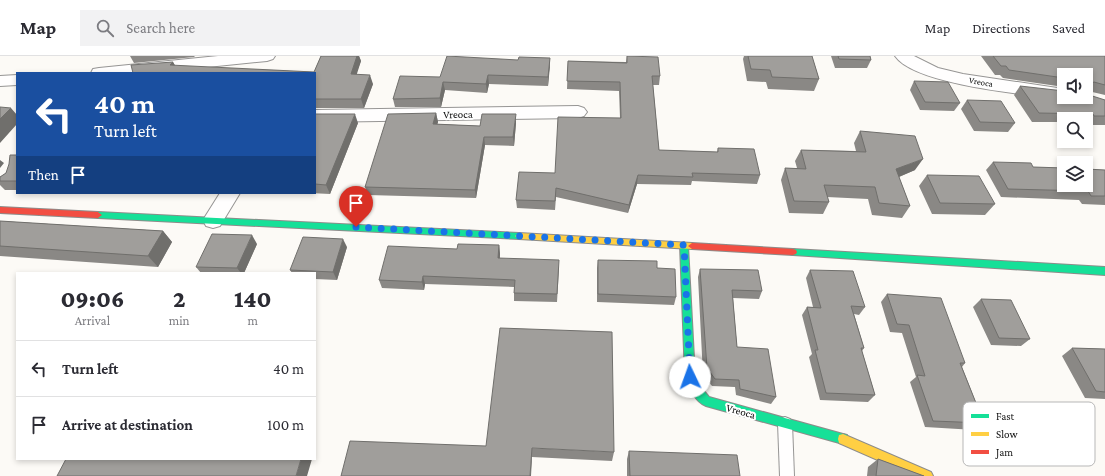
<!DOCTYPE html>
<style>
:root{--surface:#fff;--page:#f2f2f3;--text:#2b2b33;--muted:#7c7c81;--line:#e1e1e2}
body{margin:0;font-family:"Crimson Pro",serif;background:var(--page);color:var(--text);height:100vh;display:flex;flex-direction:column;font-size:15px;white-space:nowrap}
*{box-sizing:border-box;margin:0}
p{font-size:13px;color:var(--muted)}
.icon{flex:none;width:22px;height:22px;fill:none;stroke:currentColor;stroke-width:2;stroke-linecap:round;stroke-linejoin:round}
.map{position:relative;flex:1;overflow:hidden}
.sheet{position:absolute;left:16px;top:216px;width:300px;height:188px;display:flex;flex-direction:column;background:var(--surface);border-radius:0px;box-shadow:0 2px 6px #0003}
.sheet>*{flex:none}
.banner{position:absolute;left:16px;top:16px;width:300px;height:122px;border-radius:0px;box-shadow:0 2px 6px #0003;background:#1a4fa0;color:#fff;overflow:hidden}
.controls{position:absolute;left:1057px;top:12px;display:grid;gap:8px}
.controls a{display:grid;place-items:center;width:36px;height:36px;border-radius:0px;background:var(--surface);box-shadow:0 2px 6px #0003;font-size:20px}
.pin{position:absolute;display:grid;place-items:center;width:34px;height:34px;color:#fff;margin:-41px -17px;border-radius:50% 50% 50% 0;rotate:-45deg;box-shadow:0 0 4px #0007}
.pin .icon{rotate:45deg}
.me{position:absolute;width:44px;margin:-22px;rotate:357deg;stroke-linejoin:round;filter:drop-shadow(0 0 3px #0008)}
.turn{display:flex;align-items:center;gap:14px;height:84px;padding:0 12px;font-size:18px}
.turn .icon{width:52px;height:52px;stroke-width:2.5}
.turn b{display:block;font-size:28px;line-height:34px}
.then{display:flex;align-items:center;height:38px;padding:0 12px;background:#0003;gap:8px;font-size:15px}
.eta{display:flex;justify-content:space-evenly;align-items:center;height:68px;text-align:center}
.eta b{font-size:24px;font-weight:800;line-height:28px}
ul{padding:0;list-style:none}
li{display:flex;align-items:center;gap:12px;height:56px;padding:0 12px;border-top:1px solid var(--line)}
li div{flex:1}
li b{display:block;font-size:15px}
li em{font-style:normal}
header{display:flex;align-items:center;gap:24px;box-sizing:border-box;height:56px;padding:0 20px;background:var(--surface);border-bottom:1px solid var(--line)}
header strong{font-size:19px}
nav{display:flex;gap:22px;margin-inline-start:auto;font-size:14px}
.search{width:280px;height:36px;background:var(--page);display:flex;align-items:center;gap:10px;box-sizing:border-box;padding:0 14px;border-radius:0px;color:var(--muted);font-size:15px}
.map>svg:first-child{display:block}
</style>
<header>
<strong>Map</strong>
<div class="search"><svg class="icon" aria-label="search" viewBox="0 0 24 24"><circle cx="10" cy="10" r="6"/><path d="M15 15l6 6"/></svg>Search here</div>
<nav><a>Map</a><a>Directions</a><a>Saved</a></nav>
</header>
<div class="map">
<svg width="1105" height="420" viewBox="0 0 1105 420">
<rect width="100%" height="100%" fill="#fcfaf6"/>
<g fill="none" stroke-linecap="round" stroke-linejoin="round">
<g stroke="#969594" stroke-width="2">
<path id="lane" d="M785 361 790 363 792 367 794 420H780L778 367 780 363Z"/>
</g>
<g stroke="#969594" stroke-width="2">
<path id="street" d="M218 0H275L273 3 267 5 149 17H91L93 13 99 12Z
M895 0H914L938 12 963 18 1064 33V41H1071L1064 43 1054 42C1020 38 914 28 895 0Z
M17 19V29L0 30V20Z
M578 50 584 52 587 56 584 60 578 62 315 66V54Z
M220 137H240L220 170 213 172 206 170 203 164Z"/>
</g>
<g stroke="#8d8c8a" stroke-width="2">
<path id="fast" d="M98 156 519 177 523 180 519 183 98 162 94 159Z
M684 186 688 189 695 321 700 330 709 341 843 378 847 379 848 383 847 387 843 388 706 350C695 346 689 331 685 321L680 189Z
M793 193 1105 211V219L793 199 790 198 789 196 790 194Z"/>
</g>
<g stroke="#8d8c8a" stroke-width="2">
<path id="slow" d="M519 177 692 187 696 190 692 193 519 183 515 180Z
M843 378 931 416 933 420H914L839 387 838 383 839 379Z"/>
</g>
<g stroke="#8d8c8a" stroke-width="2">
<path id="jam" d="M0 151 98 156 102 159 98 162 0 157Z
M692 187 793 193 796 194 797 196 796 198 793 199 692 193 688 190Z"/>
</g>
<use href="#lane" fill="#fffefe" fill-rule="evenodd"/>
<use href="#street" fill="#fffefe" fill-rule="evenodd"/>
<use href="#fast" fill="#16e098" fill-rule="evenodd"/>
<use href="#slow" fill="#ffcf43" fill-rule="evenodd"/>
<use href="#jam" fill="#f24e42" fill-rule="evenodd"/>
</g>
<path fill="#8a8885" d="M130 0H195L194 1 134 7Z
M321 0H359L361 5 356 18 373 28 364 52H315V17H133L173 6 175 10 314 16Z
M627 0 660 20 659 29H653L659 94 717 96 718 92 760 119 757 128 692 125 691 129 637 128 628 157 556 141 555 154 517 152 516 144 555 117 620 62 619 35 567 33 568 5 626 6Z
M744 0H812L819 23 814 35 768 33 766 26 747 25 743 3Z
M831 0H870L871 4 867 12H835Z
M981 0H1105V39L1088 35 1086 38V19H1064V31L1003 22 1000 19H995Z
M550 2 548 30 489 28 487 37 445 34 441 51H395L393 43 440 21 518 4Z
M914 25 960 47 954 55 920 54 910 34Z
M1020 30 1105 44V69H1086V63H1064V66H1032L1014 39Z
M967 44 1015 67 1008 76 974 75 961 53Z
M436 57 438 66 437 68 480 70 516 67 514 90 485 89 476 142 368 139 365 131Z
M315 58 358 67 330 138 309 137H315Z
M860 75 915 114 899 121 910 150 902 162 872 159 868 143 827 141 829 146 823 158 789 157 781 124 785 112H797L795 105 801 94 856 95 854 87Z
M17 99V134H5L0 129V121L6 117Z
M993 106 1033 111 1105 114V149L1082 148 1079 144 1001 141 986 114Z
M927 119 995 148 985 159 932 158 919 130Z
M0 165 163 175 172 186 158 211 0 200Z
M257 188 244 217H201L196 211Z
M499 189 500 198V202L559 212 557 246 514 245V231L425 228 424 234 382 232 379 224 457 193Z
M347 191 337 224 315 223V217H292L290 214Z
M598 204 657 212 676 241 674 249 597 246V212Z
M700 213 762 235 759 243 733 242 737 291 776 341 771 348 736 339 735 331 712 330 703 319 698 221Z
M810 214 865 251 859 259 854 258 864 292 862 295 875 339 868 346 820 344 809 301 812 298 802 259 807 251H813L806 222Z
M887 238 965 307 962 311 984 367 975 374 925 371 910 326 916 321 902 277 890 276 881 246Z
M981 243 1030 283 1021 290 991 289 973 251Z
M1072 292 1105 293V343L1085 342 1062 300Z
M1014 352 1089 403 1077 409 1025 407 1004 358Z
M486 390 614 396 612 405 532 401Z
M629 395 740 420H627V403Z
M878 403 924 420H867L868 411Z"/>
<path fill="#706f6c" d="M357 0H359L361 5 354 27 351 18Z
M550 2V10L548 30V21Z
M173 6 179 16 170 9Z
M370 19 373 28 364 52 361 43Z
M488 19 489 28 487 37 486 28Z
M443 26 445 34 441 51 440 42Z
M11 52 17 59V68L0 87V63Z
M436 57 438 66 435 77 433 68Z
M355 58 358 67 330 138 326 129Z
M516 58V67L514 90 513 81Z
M484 81 485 89 476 142 475 134Z
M923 103 915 114 889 125 896 113Z
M0 104 4 107 0 112Z
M638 119 637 128 628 157 629 149Z
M163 175 172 186 158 211 148 200Z
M252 179 257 188 244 217H241L237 212Z
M343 183 347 191 337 224 333 216Z
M499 189 500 198 499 210 498 202Z
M423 220 425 228 424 234 422 226Z
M532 392V401L531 420H530Z
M301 403H312L307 420H296Z"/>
<path fill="#a09e9b" stroke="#706f6c" d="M321 0H357L351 18 370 19 361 43H315V17H133L131 9 173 6 170 9 314 16Z
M447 0 518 4 519 1 550 2 548 21 488 19 486 28 443 26 440 42 393 43 400 20 440 21Z
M627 0 658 1 660 20H652L659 94 718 96V92L754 93 760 119 692 117 693 121 638 119 629 149 556 132 555 145 516 144 519 116 555 117 558 61 621 62 620 26 567 25 568 5 627 7Z
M748 0H812L819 23 772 21 770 14 751 13Z
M838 0H870L871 4 839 3Z
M993 0H1105V29L1094 26 1092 27V31H1086V19H1064V22L1009 14 1006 10H1001Z
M914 25 948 26 960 47 925 46Z
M1020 30 1064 35V41H1086V38L1105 44V60H1094L1093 58 1039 57Z
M967 44 1001 45 1015 67 980 66Z
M0 51 11 52 0 63Z
M436 57 433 68 480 70 482 58H516L513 81H484L475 134 365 131 388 58Z
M315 58H355L326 129 315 128Z
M860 75 915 80 923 103 896 113 910 150 879 147 875 131 824 129 829 146 794 145 785 112 806 113 801 94 866 96Z
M10 99H17V125H0V121L6 117 9 108Z
M993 106 1031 107 1033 111 1064 112V129H1086V113L1105 114V140H1091L1088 135 1008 133Z
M927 119 979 120 995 148 940 147Z
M0 165 163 175 148 200 0 190Z
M212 178 252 179 237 212 196 211Z
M303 181 343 183 333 216 290 214Z
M458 188 499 189 498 202 559 204 557 238 514 237 515 224 423 220 422 226 379 224 388 190 457 193Z
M598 204 657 205V212L675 213 676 241 598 238Z
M700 213 758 214 762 235 732 234 737 291 768 293 776 341 740 333 739 324 715 323 707 312Z
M810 214 853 215 865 251 851 250 864 292H861L875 339 826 337 815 294H818L807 251 821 252Z
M887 238 941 242 965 307H960L984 367 933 365 917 319 925 320 909 269 897 268Z
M981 243 1011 244 1030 283 999 282Z
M500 272 612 276 614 396 532 392 530 420H341L350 385 486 390Z
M1072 292 1105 293V336L1096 335Z
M629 395 737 399 740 420H630Z
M66 403H301L296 420H57Z
M878 403 924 420H876Z"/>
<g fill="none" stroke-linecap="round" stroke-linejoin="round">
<path stroke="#1a73e8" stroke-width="7" stroke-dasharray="0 12.6" d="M356 171 684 189 690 321"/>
</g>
<g text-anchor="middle" stroke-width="4" stroke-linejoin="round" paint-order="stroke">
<g font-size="9" fill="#101010" stroke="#fff">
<text transform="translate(981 26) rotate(10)" y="3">Vreoca</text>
</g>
<g font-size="11" fill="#101010" stroke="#fff">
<text transform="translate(458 58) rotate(-1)" y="4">Vreoca</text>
<text transform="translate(741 355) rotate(16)" y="4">Vreoca</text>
</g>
</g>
<rect x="963" y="346" width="132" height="64" rx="6" fill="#fff" stroke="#b7b7b7" stroke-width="1"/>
<rect x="971" y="358" width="18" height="4" fill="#16e098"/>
<rect x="971" y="376" width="18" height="4" fill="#ffcf43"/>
<rect x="971" y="394" width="18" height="4" fill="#f24e42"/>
<g font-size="11" fill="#101010">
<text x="996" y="364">Fast</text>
<text x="996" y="382">Slow</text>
<text x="996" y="400">Jam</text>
</g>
</svg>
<div class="controls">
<a><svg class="icon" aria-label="sound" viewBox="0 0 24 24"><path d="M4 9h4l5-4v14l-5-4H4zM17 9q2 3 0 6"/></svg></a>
<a><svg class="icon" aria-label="search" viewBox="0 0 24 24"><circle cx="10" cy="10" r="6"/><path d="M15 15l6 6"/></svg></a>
<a><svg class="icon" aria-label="layers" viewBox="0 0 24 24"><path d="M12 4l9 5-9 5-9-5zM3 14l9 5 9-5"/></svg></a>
</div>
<div class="pin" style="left:356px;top:171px;background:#d93025"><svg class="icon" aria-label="arrive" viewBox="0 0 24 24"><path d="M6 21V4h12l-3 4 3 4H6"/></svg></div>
<svg class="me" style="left:690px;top:321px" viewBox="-20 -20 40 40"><circle r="19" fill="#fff"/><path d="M0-13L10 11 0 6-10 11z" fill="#1a73e8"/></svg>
<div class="banner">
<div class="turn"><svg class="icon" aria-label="left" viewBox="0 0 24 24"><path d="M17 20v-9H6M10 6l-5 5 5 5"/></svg><div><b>40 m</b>Turn left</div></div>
<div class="then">Then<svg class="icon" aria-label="arrive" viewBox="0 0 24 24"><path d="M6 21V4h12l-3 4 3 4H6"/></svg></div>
</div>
<section class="sheet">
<div class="eta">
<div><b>09:06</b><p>Arrival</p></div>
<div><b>2</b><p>min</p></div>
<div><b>140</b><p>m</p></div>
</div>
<ul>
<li><svg class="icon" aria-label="left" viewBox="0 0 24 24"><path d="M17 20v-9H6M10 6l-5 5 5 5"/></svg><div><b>Turn left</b></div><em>40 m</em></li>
<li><svg class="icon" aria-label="arrive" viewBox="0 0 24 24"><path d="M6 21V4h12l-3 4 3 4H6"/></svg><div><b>Arrive at destination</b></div><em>100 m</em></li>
</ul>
</section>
</div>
